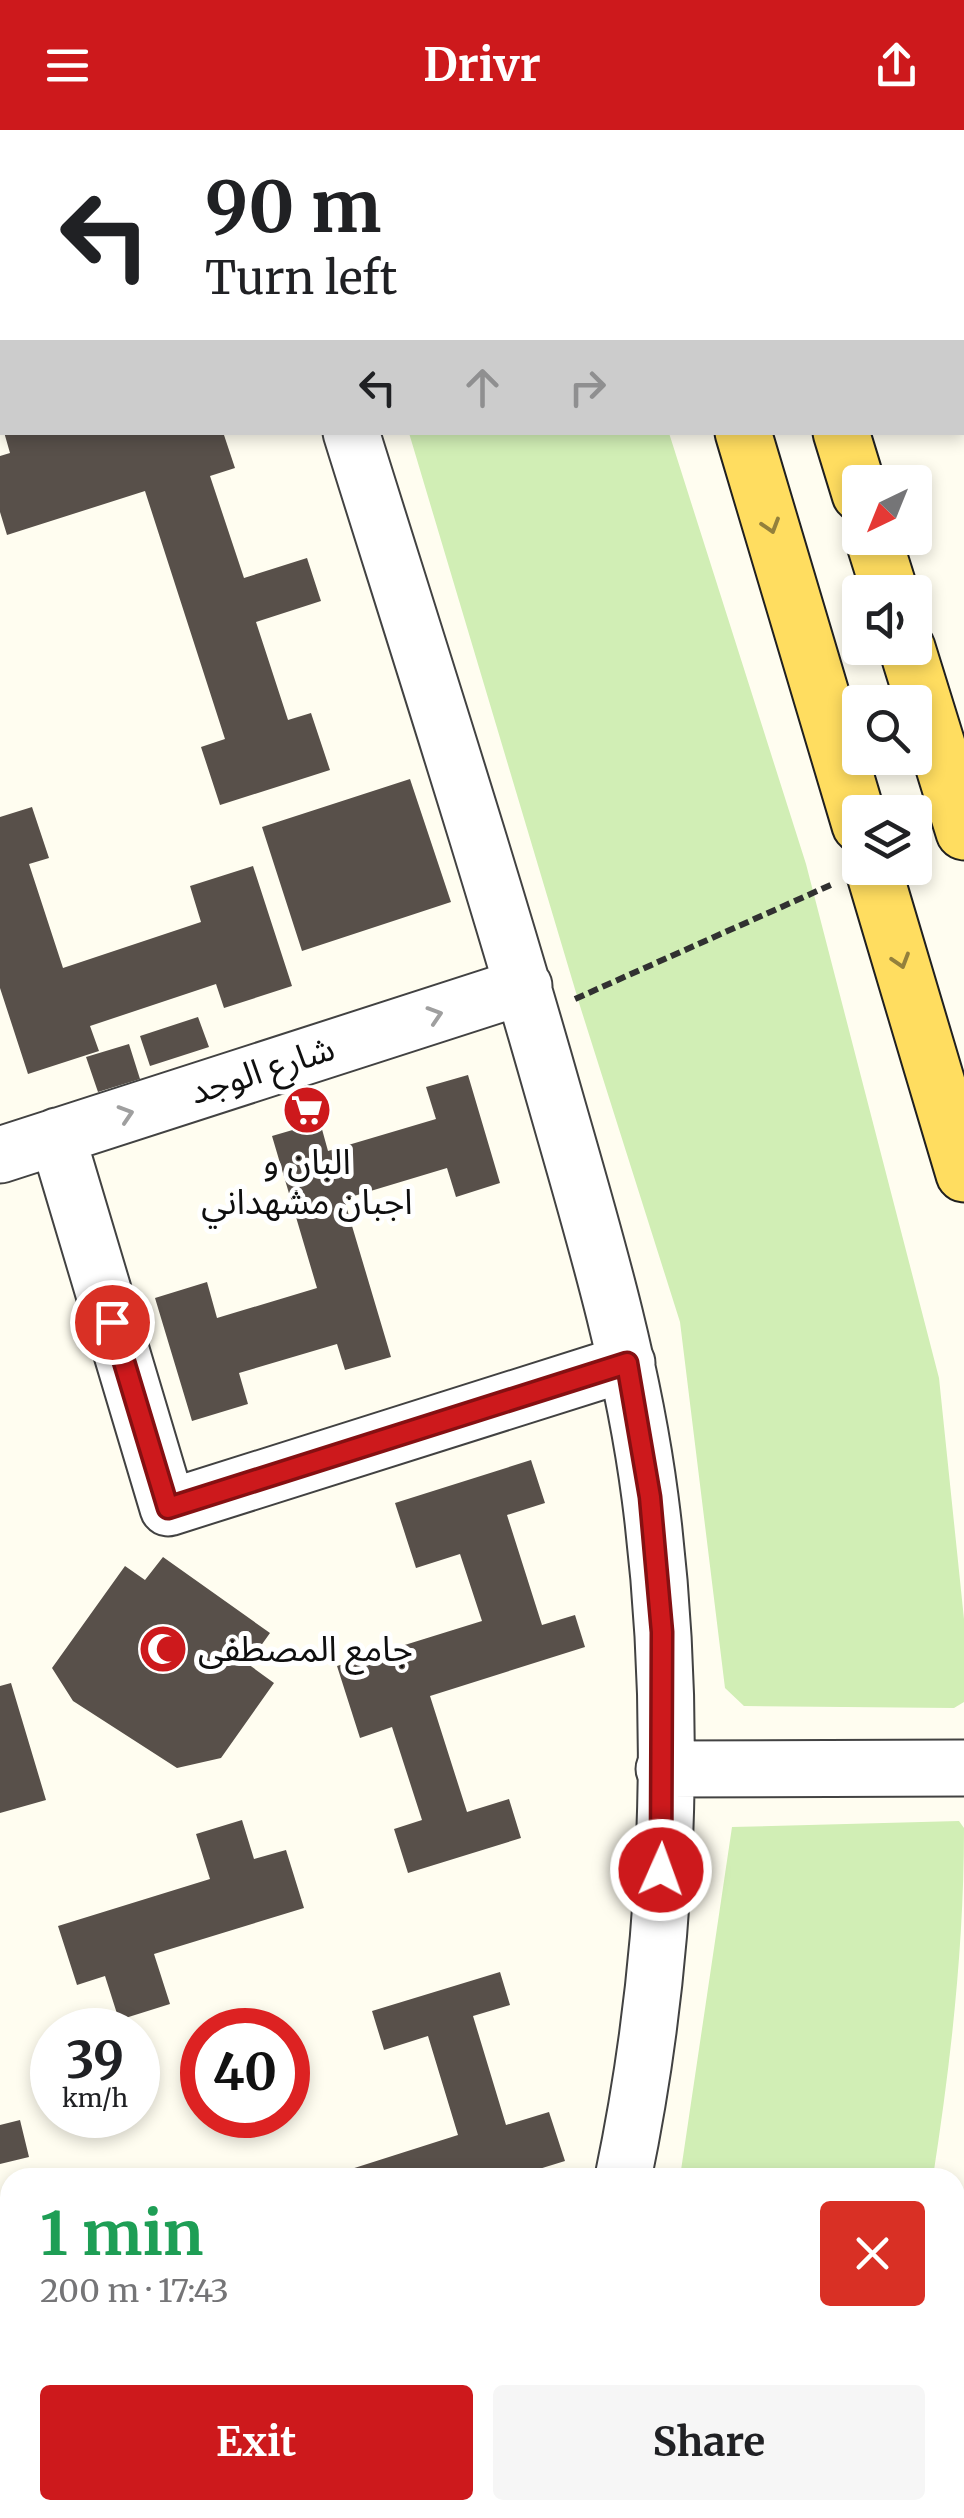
<!DOCTYPE html>
<meta charset="utf-8">
<style>
:root{--surface:#fff;--page:#f6f6f6;--text:#202124;--muted:#757577;--accent:#cd191c}
body{margin:0;font-family:Merriweather,"Noto Sans Arabic",serif;background:var(--page);color:var(--text);height:100vh;display:flex;flex-direction:column;font-size:38px;white-space:nowrap}
*{box-sizing:border-box;margin:0}
p{font-size:32px;color:var(--muted)}
.icon{flex:none;width:55px;height:55px;fill:none;stroke:currentColor;stroke-width:2;stroke-linecap:round;stroke-linejoin:round}
.map{position:relative;flex:1;overflow:hidden}
.panel{position:absolute;left:0px;top:2038px;width:965px;height:352px;display:flex;flex-direction:column;background:var(--surface);border-radius:30px 30px 0 0;box-shadow:0 5px 15px #0003}
.panel>*{flex:none}
.banner{position:absolute;left:0px;top:0px;width:965px;height:305px;box-shadow:0 5px 15px #0003;background:#fff;color:var(--text);overflow:hidden}
.needle{width:65px;rotate:223deg}
.controls{position:absolute;left:842px;top:335px;display:grid;gap:20px}
.controls a{display:grid;place-items:center;width:90px;height:90px;border-radius:10px;background:var(--surface);box-shadow:0 5px 15px #0003;font-size:50px}
.speed{position:absolute;left:30px;top:1878px;display:flex;gap:20px;font-size:50px;font-weight:700;text-align:center}
.speed>*{display:grid;place-content:center;width:130px;height:130px;border-radius:50%;background:var(--surface);box-shadow:0 5px 15px #0003;line-height:1}
.speed small{font-size:25px;font-weight:400}
.speed .limit{border:15px solid #d22;background:#fff;color:#111}
.pin{position:absolute;display:grid;place-items:center;width:85px;height:85px;color:#fff;margin:-42px;border:5px solid #fff;border-radius:50%;box-shadow:0 2px 10px #0007}
.me{position:absolute;width:110px;margin:-55px;rotate:2deg;stroke-linejoin:round;filter:drop-shadow(0 0 8px #0008)}
.turn{display:flex;align-items:center;gap:35px;height:210px;padding:0 40px;font-size:45px}
.turn .icon{width:130px;height:130px;stroke-width:2.5}
.turn b{display:block;font-size:70px;line-height:85px}
.lanes{display:flex;align-items:center;height:95px;padding:0 40px;background:#0003;justify-content:center;gap:50px;direction:ltr}
.lanes .off{opacity:.35}
.round{display:grid;place-items:center;flex:none;width:105px;height:105px;border-radius:10px;background:var(--page)}
.overview{display:flex;align-items:center;justify-content:space-between;height:170px;padding:0 40px}
h1{font-size:60px;font-weight:700;line-height:75px;color:#1e9e55}
.cta{display:flex;gap:20px;margin-top:auto;padding:20px 40px}
.cta a{flex:1;height:115px;border-radius:10px;background:var(--accent);color:#fff;font-size:40px;font-weight:700;line-height:115px;text-align:center}
.cta a+a{background:var(--page);color:var(--text)}
header{display:flex;justify-content:space-between;align-items:center;height:130px;padding:0 40px;background:var(--accent);color:#fff;font-size:45px;font-weight:700}
.map>svg:first-child{display:block}
</style>
<header><svg class="icon" aria-label="menu" viewBox="0 0 24 24"><path d="M4 6h16M4 12h16M4 18h16"/></svg>Drivr<svg class="icon" aria-label="share" viewBox="0 0 24 24"><path d="M12 15V3M7 8l5-5 5 5M5 13v7h14v-7"/></svg></header>
<div class="map">
<svg width="964" height="2388" viewBox="0 0 964 2388">
<rect width="100%" height="100%" fill="#fffdf0"/>
<path fill="#d1eeb5" d="M319 0H578L579 2H320Z
M409 303H669L806 734 939 1248 964 1489V1572L954 1578 744 1576 725 1558 680 1192 580 876Z
M959 1691 964 1698C964 1817 951 1930 933 2047H680L732 1697Z
M590 2380H850L847 2388H586Z"/>
<path fill="#58504a" d="M4 302H223L235 338 210 346 244 448 307 428 321 471 256 492 288 590 311 583 330 640 220 675 201 617 225 609 145 361 7 405 0 382V326L10 323Z
M410 649 451 772 302 821 262 697Z
M32 677 49 728 29 734 63 838 201 792 190 756 253 736 292 856 224 878 216 854 90 896 99 921 28 944 0 858V687Z
M198 887 209 917 150 936 140 906Z
M129 914 140 949 98 962 86 927Z
M468 945 500 1053 456 1067 447 1038 344 1069 391 1227 345 1240 337 1214 239 1243 248 1274 192 1291 155 1168 207 1152 217 1188 317 1158 272 1006 320 992 328 1021 436 989 426 957Z
M531 1330 545 1373 507 1385 542 1495 575 1485 585 1517 430 1566 467 1682 509 1669 521 1708 408 1743 394 1699 422 1690 392 1597 360 1608 337 1536 482 1491 460 1424 416 1438 395 1373Z
M163 1427 270 1503 248 1534 274 1553 221 1628 177 1638 73 1571 52 1538 125 1436 145 1450Z
M11 1553 46 1670 0 1683V1556Z
M242 1690 254 1729 286 1720 304 1778 154 1824 170 1874 119 1890 105 1846 77 1855 58 1796 210 1749 196 1704Z
M500 1842 510 1875 473 1886 506 1995 549 1982 565 2031 510 2048H323L458 2005 428 1906 384 1920 372 1881Z
M20 1990 29 2027 0 2034V1995Z
M10 2231V2292L0 2295V2234Z
M0 2345 10 2380 15 2388H0Z
M175 2380H229L231 2388H177Z
M282 2380H397L400 2388H259Z"/>
<g fill="none" stroke-linecap="round" stroke-linejoin="round">
<g stroke="#424242" stroke-width="59">
<path id="minor" d="M256 0 257 2
M351 302C420 523 491 743 554 965 592 1098 632 1229 650 1367 679 1589 669 1828 623 2048
M57 1006 168 1378 627 1233
M0 1025 524 856
M664 1639 964 1638
M524 2388 528 2380"/>
</g>
<g stroke="#202020" stroke-width="59">
<path id="major" d="M653 0 654 2
M748 0 749 2
M743 302 860 695
M841 302 860 364
M873 408 890 462
M907 518 964 702
M873 738 964 1044
M955 2284 964 2250
M921 2388 923 2380"/>
</g>
<path stroke="#313131" stroke-width="6" stroke-dasharray="10 5" stroke-linecap="butt" d="M575 869 833 754"/>
<use href="#minor" stroke="#fff" stroke-width="55"/>
<use href="#major" stroke="#ffdd60" stroke-width="55"/>
</g>
<defs><path id="oneway-chevron" d="M-2-3.5L2.5 0L-2 3.5" fill="none" stroke-width="1.6" stroke-linecap="round" stroke-linejoin="round" transform="scale(2.5)"/></defs>
<g stroke="#93803c">
<use href="#oneway-chevron" transform="translate(771 396) rotate(73)"/>
<use href="#oneway-chevron" transform="translate(901 831) rotate(73)"/>
</g>
<g stroke="#9f9f9f">
<use href="#oneway-chevron" transform="translate(435 885) rotate(-18)"/>
<use href="#oneway-chevron" transform="translate(126 984) rotate(-18)"/>
</g>
<g fill="none" stroke-linecap="round" stroke-linejoin="round">
<g stroke="#851012" stroke-width="25">
<path id="route" d="M112 1192 168 1378 627 1233 650 1367 662 1502 661 1740"/>
</g>
<use href="#route" stroke="#cd191c" stroke-width="18"/>
</g>
<defs>
<g id="supermarket-disc" transform="scale(2.5)"><circle r="9.5" fill="#cd191c" stroke="#fff"/><path d="M-6-5.5h2.5l.6 2H6L4.5 2H-2.5L-4.4-4H-6ZM-1.5 3.2a1.3 1.3 0 1 0 .1 0ZM3 3.2a1.3 1.3 0 1 0 .1 0Z" fill="#fff"/></g>
<g id="mosque-disc" transform="scale(2.5)"><circle r="9.5" fill="#cd191c" stroke="#fff"/><path d="M3.5-4.9A6 6 0 1 0 3.5 4.9A5 5 0 1 1 3.5-4.9Z" fill="#fff"/></g>
</defs>
<g fill-rule="evenodd">
<use href="#supermarket-disc" x="307" y="980"/>
<use href="#mosque-disc" x="163" y="1519"/>
</g>
<g text-anchor="middle" stroke-width="10" stroke-linejoin="round" paint-order="stroke">
<g font-size="35" fill="#0f0f0f" stroke="#fff">
<text transform="translate(262 940) rotate(-18)" y="12">شارع الوجد</text>
</g>
<g font-size="35" fill="#0f0f0f" stroke="#fff">
<text x="307" y="1044">البان و<tspan x="307" dy="40">اجبان مشهداني</tspan></text>
<text x="198" y="1531" text-anchor="start">جامع المصطفى</text>
</g>
</g>
</svg>
<div class="controls">
<a><svg class="needle" viewBox="-14 -14 28 28"><path d="M0-13l5 13h-10z" fill="#e53935"/><path d="M0 13l5-13h-10z" fill="#757577"/></svg></a>
<a><svg class="icon" aria-label="sound" viewBox="0 0 24 24"><path d="M4 9h4l5-4v14l-5-4H4zM17 9q2 3 0 6"/></svg></a>
<a><svg class="icon" aria-label="search" viewBox="0 0 24 24"><circle cx="10" cy="10" r="6"/><path d="M15 15l6 6"/></svg></a>
<a><svg class="icon" aria-label="layers" viewBox="0 0 24 24"><path d="M12 4l9 5-9 5-9-5zM3 14l9 5 9-5"/></svg></a>
</div>
<div class="speed"><div>39<small>km/h</small></div><div class="limit">40</div></div>
<div class="pin" style="left:112px;top:1192px;background:#d93025"><svg class="icon" aria-label="arrive" viewBox="0 0 24 24"><path d="M6 21V4h12l-3 4 3 4H6"/></svg></div>
<svg class="me" style="left:661px;top:1740px" viewBox="-20 -20 40 40"><circle r="17" fill="#cd191c" stroke="#fff" stroke-width="3"/><path d="M0-11L8 9 0 5-8 9z" fill="#fff"/></svg>
<div class="banner">
<div class="turn"><svg class="icon" aria-label="left" viewBox="0 0 24 24"><path d="M17 20v-9H6M10 6l-5 5 5 5"/></svg><div><b>90 m</b>Turn left</div></div>
<div class="lanes"><svg class="icon" aria-label="left" viewBox="0 0 24 24"><path d="M17 20v-9H6M10 6l-5 5 5 5"/></svg><svg class="icon off" aria-label="ahead" viewBox="0 0 24 24"><path d="M12 20V5M6 11l6-6 6 6"/></svg><svg class="icon off" aria-label="right" viewBox="0 0 24 24"><path d="M7 20v-9h11M14 6l5 5-5 5"/></svg></div>
</div>
<section class="panel">
<div class="overview"><div><h1>1 min</h1><p>200 m · 17:43</p></div><a class="round" style="background:#d93025;color:#fff"><svg class="icon" aria-label="close" viewBox="0 0 24 24"><path d="M6 6l12 12M18 6L6 18"/></svg></a></div>
<div class="cta"><a>Exit</a><a>Share</a></div>
</section>
</div>
